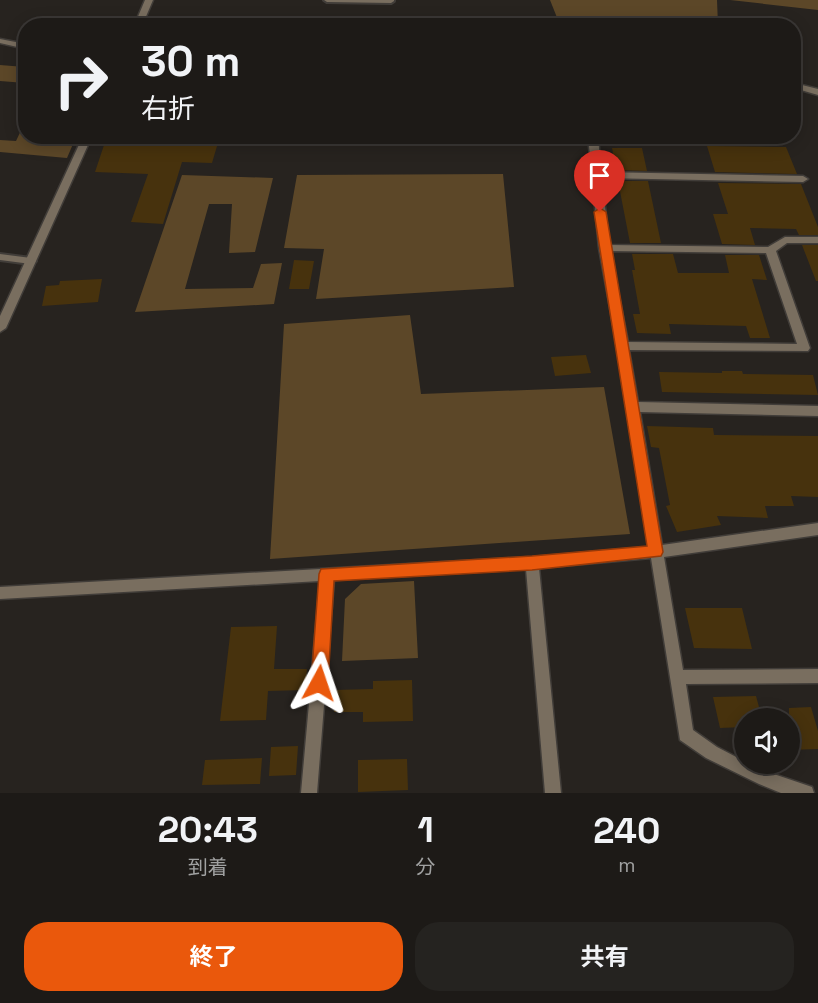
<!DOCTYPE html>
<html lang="ja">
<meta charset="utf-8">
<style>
:root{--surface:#1d1a17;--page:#252320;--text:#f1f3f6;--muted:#a0a1a1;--line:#3b3836;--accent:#ea580c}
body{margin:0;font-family:"Space Grotesk","Noto Sans JP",sans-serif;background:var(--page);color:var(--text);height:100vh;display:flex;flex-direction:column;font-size:22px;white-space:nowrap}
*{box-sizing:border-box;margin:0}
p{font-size:20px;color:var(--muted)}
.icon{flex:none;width:33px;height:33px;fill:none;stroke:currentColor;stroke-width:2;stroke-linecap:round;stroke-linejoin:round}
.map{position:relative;height:793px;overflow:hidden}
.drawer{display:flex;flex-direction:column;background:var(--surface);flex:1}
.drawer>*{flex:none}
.top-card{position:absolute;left:18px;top:18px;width:783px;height:126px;border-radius:24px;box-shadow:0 3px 15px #0003,0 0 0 2px var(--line);background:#1d1a17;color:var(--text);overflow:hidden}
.controls{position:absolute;left:734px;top:708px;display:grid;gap:12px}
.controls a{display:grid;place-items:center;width:66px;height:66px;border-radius:50%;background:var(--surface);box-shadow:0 3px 15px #0003,0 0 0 2px var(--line);font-size:30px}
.pin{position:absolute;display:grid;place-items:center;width:51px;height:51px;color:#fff;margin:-62px -26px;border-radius:50% 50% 50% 0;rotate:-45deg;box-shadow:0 0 6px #0007}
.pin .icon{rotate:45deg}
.me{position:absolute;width:66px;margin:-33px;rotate:5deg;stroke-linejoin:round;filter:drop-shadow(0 0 4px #0008)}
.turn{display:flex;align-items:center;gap:21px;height:126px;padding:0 24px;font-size:27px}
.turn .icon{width:78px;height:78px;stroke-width:2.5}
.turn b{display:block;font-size:42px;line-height:51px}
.eta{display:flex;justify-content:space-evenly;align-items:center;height:102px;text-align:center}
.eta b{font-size:36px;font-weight:700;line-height:42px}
.cta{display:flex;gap:12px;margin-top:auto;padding:12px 24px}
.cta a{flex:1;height:69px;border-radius:24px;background:var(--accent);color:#fff;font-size:24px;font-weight:700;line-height:69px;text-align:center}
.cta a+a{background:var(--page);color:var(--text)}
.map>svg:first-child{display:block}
</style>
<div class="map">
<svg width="818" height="793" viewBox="0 0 818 793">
<rect width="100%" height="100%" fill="#27231f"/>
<path fill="#5c4728" d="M550 0H717L718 25H560Z
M730 0H818V10Z
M0 65 25 67V83L0 81Z
M25 122 26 136 76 137 67 158 0 152V140L16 141Z
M503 174 514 287 316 299 324 249 284 248 297 175Z
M182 175 273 178 255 252 229 253 232 204H209L185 289 253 288 261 264 282 263 274 304 135 312Z
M410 315 421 394 604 387 630 534 270 559 284 324Z
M414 581 418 658 342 661 345 599 361 584Z"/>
<path fill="#47320d" d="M107 136H139L138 141H193L195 136H220L212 163 182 162 163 224 131 222 148 174 95 172Z
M707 146 786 147 797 174 715 172Z
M612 148H642L647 171 616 170Z
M618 181H648L661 243H630Z
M718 183 801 184 818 227V235H799L796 229 750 228 755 245 722 244 713 214H728Z
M802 245H818V281H816Z
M632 254H673L678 273H729L725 255H759L767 280 752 279 770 338H750L746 326 669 324 671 334 637 333 633 314H640L632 270H635Z
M294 260 314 261 309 289H289Z
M102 279 98 302 42 306 46 286 59 285 60 281Z
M586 355 591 373 555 376 551 357Z
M722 371H742L743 374 813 375 818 395 662 392 659 372 722 373Z
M647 426 713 428 714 435 818 436V497L791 496 794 506H765L768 518 717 516 721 525 677 532 666 506 670 505 659 448 651 447Z
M685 608H742L752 649 694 648Z
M277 626 274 669H307L305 690 268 691 266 720 220 721 231 627Z
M412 680 413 721 363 722V712H334V690L373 689V681Z
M756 696 762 718H744V727L720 728 713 697Z
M811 707 818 731V749L789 750V708Z
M298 746 296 775 269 776 271 747Z
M262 758 260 784 202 785 205 760Z
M407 759 408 790 358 792V760Z"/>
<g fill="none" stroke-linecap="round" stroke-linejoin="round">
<g stroke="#413d39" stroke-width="4">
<path id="service" d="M324 0H394V1L391 3 327 2Z
M0 254 31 258 36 261 31 264 0 260Z"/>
</g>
<g stroke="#413d39" stroke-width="3">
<path id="minor" d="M145 0H153L142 26H134Z
M0 39 26 44V49L0 43Z
M794 83 818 89V95L794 88Z
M83 136H92L6 328 0 332V316Z
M588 136H598L601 172 803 176 808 179 803 182 602 178 609 245 768 247 785 237H818V243H787L776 251 810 348 808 351 629 350 638 402 818 406V416L640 412 662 545 818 523V535L664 557 683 670 818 669V683L686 684 693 730 717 747 744 761V764L812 787 814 793H781L759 784 706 758 680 740 651 558 539 568 561 793H545L526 569 334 580 317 793H301L320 581 0 599V587L532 557 649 547 617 346 599 248ZM610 251 766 253 797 344 628 342Z"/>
</g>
<use href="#service" fill="#796e5f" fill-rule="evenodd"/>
<use href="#minor" fill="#796e5f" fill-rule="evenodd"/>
</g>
<path fill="#ea580c" stroke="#983908" stroke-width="1.5" d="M600 208 606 212 663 552 661 556 532 570 334 581 328 683 325 689 319 692 313 689 311 683 319 574 321 569 532 556 647 546 594 212Z"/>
</svg>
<div class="controls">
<a><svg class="icon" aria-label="sound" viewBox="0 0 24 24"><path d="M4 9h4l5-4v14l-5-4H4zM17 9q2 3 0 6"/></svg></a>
</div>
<div class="pin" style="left:600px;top:212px;background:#d93025"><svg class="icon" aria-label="arrive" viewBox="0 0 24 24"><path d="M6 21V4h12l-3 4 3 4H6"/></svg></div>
<svg class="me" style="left:319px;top:683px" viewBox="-20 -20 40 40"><path d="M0-17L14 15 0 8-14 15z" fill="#ea580c" stroke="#fff" stroke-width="4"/></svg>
<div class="top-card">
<div class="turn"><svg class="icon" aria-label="right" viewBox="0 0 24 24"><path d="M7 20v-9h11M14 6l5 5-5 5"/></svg><div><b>30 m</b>右折</div></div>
</div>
</div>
<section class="drawer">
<div class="eta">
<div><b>20:43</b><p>到着</p></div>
<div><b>1</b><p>分</p></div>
<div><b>240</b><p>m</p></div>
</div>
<div class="cta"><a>終了</a><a>共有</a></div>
</section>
